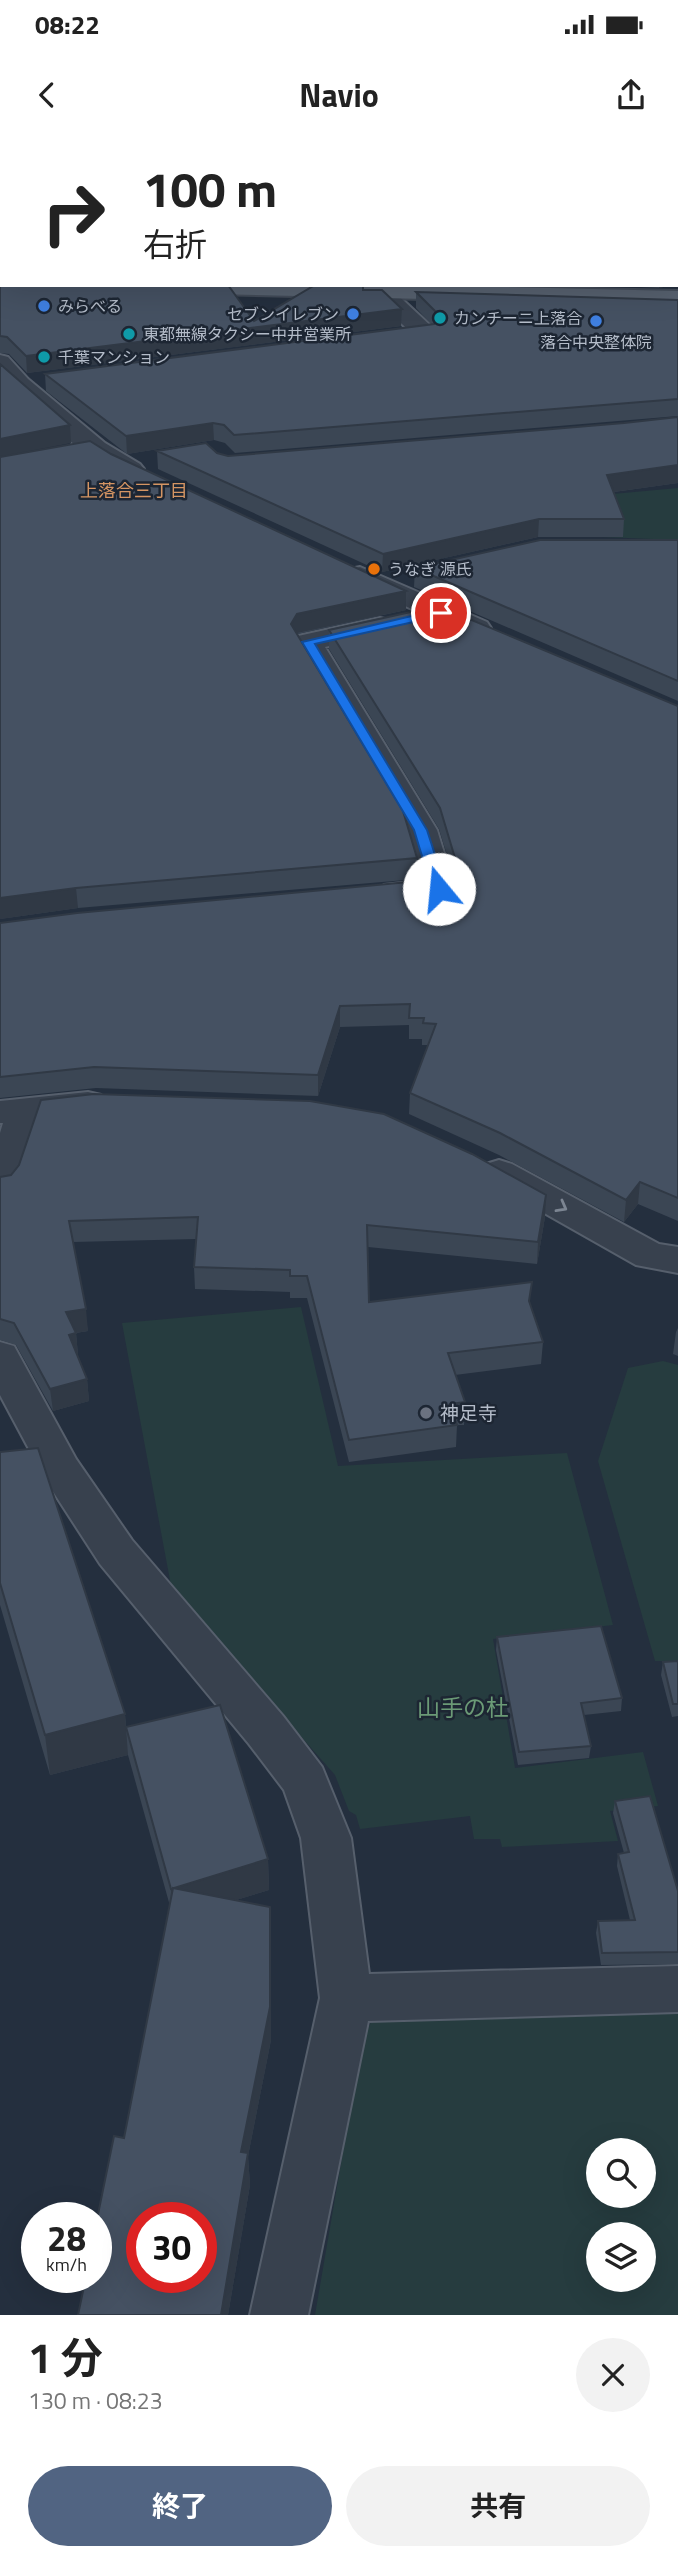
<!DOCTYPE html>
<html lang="ja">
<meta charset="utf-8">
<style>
:root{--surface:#fff;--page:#f2f2f2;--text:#222;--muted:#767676;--accent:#516482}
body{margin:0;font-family:"Titillium Web","Noto Sans JP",sans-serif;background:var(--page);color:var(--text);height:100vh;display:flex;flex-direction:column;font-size:26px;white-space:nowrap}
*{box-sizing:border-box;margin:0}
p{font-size:23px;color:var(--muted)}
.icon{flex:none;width:38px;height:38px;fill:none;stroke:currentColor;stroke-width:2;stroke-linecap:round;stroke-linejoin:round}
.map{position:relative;height:2175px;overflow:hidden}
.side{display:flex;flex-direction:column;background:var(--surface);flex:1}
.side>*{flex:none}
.guide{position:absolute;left:0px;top:0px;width:679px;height:147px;box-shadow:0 7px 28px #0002;background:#fff;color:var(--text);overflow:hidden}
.tools{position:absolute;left:586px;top:1998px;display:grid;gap:14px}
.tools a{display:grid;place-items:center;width:70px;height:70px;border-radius:50%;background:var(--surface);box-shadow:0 7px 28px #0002;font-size:35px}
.speed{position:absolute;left:21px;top:2062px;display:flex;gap:14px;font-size:35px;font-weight:700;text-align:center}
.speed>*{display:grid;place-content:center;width:91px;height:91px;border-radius:50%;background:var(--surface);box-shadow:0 7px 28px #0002;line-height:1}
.speed small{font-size:18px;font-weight:400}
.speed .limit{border:10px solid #d22;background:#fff;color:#111}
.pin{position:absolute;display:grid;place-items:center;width:60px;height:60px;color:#fff;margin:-30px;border:4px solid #fff;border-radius:50%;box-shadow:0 2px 7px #0007}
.me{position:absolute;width:77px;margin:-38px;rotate:343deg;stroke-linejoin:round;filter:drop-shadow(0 0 5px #0008)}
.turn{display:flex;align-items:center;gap:24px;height:147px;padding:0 28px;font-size:32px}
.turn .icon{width:91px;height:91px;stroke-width:2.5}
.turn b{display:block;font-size:49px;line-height:60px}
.round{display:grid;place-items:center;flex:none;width:74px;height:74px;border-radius:37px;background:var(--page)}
.overview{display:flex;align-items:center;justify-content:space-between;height:119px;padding:0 28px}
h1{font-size:42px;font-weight:700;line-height:52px}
.primary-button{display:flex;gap:14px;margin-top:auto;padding:14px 28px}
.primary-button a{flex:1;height:80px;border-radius:42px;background:var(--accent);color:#fff;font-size:28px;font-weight:700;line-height:80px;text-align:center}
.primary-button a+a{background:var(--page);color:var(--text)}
.status{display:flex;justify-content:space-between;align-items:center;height:49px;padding:0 35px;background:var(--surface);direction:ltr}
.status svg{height:19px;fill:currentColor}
header{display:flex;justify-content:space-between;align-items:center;height:91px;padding:0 28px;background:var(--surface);font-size:32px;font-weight:700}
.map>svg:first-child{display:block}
</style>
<div class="status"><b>08:22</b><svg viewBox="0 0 49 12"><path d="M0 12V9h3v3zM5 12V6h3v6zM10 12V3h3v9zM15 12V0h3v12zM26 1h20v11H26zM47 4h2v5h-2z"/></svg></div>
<header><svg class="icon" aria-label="back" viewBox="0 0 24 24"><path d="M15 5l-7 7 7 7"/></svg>Navio<svg class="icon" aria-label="share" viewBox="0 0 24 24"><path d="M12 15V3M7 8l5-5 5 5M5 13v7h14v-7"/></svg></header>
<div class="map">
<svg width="678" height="2175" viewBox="0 0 678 2175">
<rect width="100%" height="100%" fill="#242f3e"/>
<path fill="#263c3f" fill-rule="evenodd" d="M678 348V400L602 397 569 358Z
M301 1167 338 1326 567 1313 613 1485 493 1499 515 1628 643 1612 658 1666 610 1671 618 1701 502 1707 500 1699H474L470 1676 360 1689 356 1675 349 1671 335 1635 172 1451 122 1183Z
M663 1221 678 1225V1521H655L598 1321 628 1228Z
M678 1868V2175H315L362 1901 372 1880ZM598 2011H644V2056H598ZM598 2095H644V2140H598Z"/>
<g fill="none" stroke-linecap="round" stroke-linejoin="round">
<g stroke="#565f6c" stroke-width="4">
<path id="minor" d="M677 19H678V31H677Z
M381 145 389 147 433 188 436 193 433 198H417L373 157 370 152 373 147Z
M0 215 8 217 28 239 105 303 140 324 144 329 140 334C134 336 130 337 124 335 89 322 26 265 0 236Z
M360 427 487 482 491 488 487 494 477 496 467 494 350 441 347 435 350 429Z
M380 478 390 480 394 486 390 492 325 507 437 690 455 749 450 756C430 761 405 764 384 759L380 752 384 745 420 741 405 690 294 502 298 496Z
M88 952 101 955 106 963 101 971 41 979 19 1045 13 1054 0 1057V993L3 983H0V961Z
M499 1020 512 1024 659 1104 678 1107V1133L636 1125 486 1040 480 1032 486 1024Z
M0 1202 14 1206 76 1319 132 1400 283 1576 322 1627 351 1698 369 1834 678 1826V1872L368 1881 308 2175H250L320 1858 301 1698 284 1650 249 1604 100 1424 45 1339 0 1255Z"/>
</g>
<g stroke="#414a57" stroke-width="4">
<path id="primary" d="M0 117H2V129H0Z
M122 145H419L678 151V165L133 152 125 150Z"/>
</g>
<use href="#minor" fill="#38414e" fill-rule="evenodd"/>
<use href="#primary" fill="#56606e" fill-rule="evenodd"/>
</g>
<path fill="#3b4654" d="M0 0H678V18L677 2H2V103H0Z
M0 139 254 181 363 150 402 169 401 186 27 233 9 214 0 213Z
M639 145H672L659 148 640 147Z
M416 152 678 160V276L235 313 225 303 214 300 127 314 46 251 45 234 431 184 416 168Z
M678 277V343L614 352 624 379 623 397H538L382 432 158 329 157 311 217 313 228 316 624 283Z
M111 314 406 451V470L297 494 417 718V739L78 768 0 779Z
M678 400V561L414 447 415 428Z
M329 490 678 566V1081L638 1064 624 1082 499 1015 409 974 410 953 428 905H422V899H409V885L340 887 318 956 96 948 0 958V783L451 738 453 735 439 689 329 509Z
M0 1037 545 1077 537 1124 368 1107 369 1162 530 1165 543 1202 541 1224 455 1235 465 1262 464 1285H457L456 1307 349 1322 307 1158H290V1152L195 1149 194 1127 196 1099 73 1102 88 1191 76 1193 78 1215H77L87 1239 89 1261 53 1271 16 1205 0 1200Z
M678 1188V1216L673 1214 676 1192Z
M0 1312 125 1574 126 1587 268 1719 269 1750 236 1760 271 1801V1900L248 2016 250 2045 228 2175H78L124 1998 170 1766 128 1615 50 1635 0 1465Z
M497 1497 622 1558 621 1571 584 1575 591 1606 589 1618 518 1625 496 1510Z
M678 1521V1576L672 1577 661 1535 663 1522Z
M615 1661 678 1751V1824L601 1825 596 1793 598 1781 630 1780 617 1726 618 1714 624 1713 613 1673Z"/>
<path fill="#303945" d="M659 145H672L659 148Z
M402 169 401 186 27 233 26 216Z
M213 283 214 300 127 314 126 296Z
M70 285 71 303 0 317V299Z
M678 325V343L606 353 607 335Z
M539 379 538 397 382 432 383 414Z
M406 451V470L297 493 291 484 297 474Z
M76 748 78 768 0 779V758Z
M340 866V887L318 956V935Z
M640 1042 638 1064 624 1082 626 1060Z
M546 1055 545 1077 537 1124 538 1102Z
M86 1169 88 1191 68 1194 66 1172Z
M76 1193 78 1215 71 1217 69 1195Z
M87 1239 89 1261 53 1271 50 1249Z
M125 1574 128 1615 50 1635 45 1595Z
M268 1719 269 1750 174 1779 171 1749Z
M270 1767 271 1801V1900L248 2016 250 2045 228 2175H221Z"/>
<path fill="#455162" stroke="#303945" stroke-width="2" fill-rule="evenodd" d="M0 0H678V3L2 2V87H0Z
M677 26H678L677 76Z
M678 90V128H677V91Z
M2 138V145H228L254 181 315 145H363V150H382L402 169 26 216 7 197 0 196V139Z
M416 152 678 160V259L234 295 224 285 213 283 126 296 45 234 434 184 439 175Z
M0 224 70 285 0 299Z
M678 277V325L607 335 624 379H539L383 414 157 311 206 303 217 313 228 316 624 283Z
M90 301 111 314 406 451 297 474 291 484 403 671 417 718 76 748 0 758V317Z
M540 400H678V541L415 428Z
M438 466 678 566V1058L640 1042 626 1060 500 993 410 953 436 884 423 883 424 878H409L410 864 340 866 318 935 94 927 0 937V783L77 773 451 738 458 728 440 668 329 490Z
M94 954 310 961 384 974 472 1014 546 1055 538 1102 367 1085 369 1162 532 1142 529 1161 543 1202 448 1213 465 1262 450 1264 457 1285 349 1300 307 1136H290V1130L194 1127 198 1077 69 1081 86 1169 66 1172 76 1193 69 1195 87 1239 50 1249 14 1183 0 1179V1037L11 1035 19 1025 41 960Z
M38 1308 125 1574 45 1595 0 1443V1312Z
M601 1486 622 1558 581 1563 591 1606 519 1612 497 1497Z
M678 1521V1564H673L663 1522Z
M220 1565 268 1719 171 1749 126 1587Z
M650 1656 678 1751V1812L602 1813 598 1781 635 1780 618 1714 629 1712 615 1661Z
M173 1748 270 1767V1867L241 2012 248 2013 221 2175H78L86 2137H96V2084L114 1996 124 1998ZM142 2077H201V2137H142Z"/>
<defs><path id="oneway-chevron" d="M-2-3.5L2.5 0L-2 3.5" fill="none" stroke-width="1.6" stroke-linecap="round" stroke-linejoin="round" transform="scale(1.75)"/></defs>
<use stroke="#7c8592" href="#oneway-chevron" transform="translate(562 1067) rotate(29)"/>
<path fill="#1a73e8" stroke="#114b97" stroke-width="2" d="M441 469 445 470V475L315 504 427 690 446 749 439 753 432 749 414 690 302 502Z"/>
<g fill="#3f7fe0" stroke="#1d2633" stroke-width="2.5">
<circle cx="44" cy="166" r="7"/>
<circle cx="353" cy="174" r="7"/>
<circle cx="596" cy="181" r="7"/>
</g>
<g fill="#0f9aa8" stroke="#1d2633" stroke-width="2.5">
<circle cx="440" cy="178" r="7"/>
<circle cx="129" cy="194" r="7"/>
<circle cx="44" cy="217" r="7"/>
</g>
<circle fill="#e8710a" stroke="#1d2633" stroke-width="2.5" cx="374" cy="429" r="7"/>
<circle fill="#6b7280" stroke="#1d2633" stroke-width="2.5" cx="426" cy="1273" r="7"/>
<g text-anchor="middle" stroke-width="5" stroke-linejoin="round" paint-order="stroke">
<g font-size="16" fill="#b4bcc9" stroke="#1d2633" text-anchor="start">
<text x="58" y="172">みらべる</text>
<text x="339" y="180" text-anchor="end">セブンイレブン</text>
<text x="454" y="184">カンチーニ上落合</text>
<text x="143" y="200">東都無線タクシー中井営業所</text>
<text x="596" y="208" text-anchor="middle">落合中央整体院</text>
<text x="58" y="223">千葉マンション</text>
<text x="388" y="435">うなぎ 源氏</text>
</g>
<g font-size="18" fill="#d59563" stroke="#1d2633">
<text x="134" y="357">上落合三丁目</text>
</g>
<g font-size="19" fill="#b4bcc9" stroke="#1d2633" text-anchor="start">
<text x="440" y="1280">神足寺</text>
</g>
<g font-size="23" fill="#6b9a76" stroke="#1d2633">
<text x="463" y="1576">山手の杜</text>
</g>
</g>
</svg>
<div class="tools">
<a><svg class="icon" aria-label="search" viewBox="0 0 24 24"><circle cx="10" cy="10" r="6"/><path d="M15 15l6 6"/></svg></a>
<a><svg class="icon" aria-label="layers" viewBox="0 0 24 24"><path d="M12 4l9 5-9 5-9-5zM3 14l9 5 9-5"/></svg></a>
</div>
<div class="speed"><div>28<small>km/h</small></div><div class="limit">30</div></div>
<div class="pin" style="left:441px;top:473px;background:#d93025"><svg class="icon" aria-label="arrive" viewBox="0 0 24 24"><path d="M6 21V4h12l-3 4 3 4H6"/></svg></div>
<svg class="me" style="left:439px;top:749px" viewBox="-20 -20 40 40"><circle r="19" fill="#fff"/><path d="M0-13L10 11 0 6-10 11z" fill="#1a73e8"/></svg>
<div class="guide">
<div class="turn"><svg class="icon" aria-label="right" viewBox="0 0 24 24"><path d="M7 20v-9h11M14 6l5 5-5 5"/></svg><div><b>100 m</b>右折</div></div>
</div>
</div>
<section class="side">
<div class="overview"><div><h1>1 分</h1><p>130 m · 08:23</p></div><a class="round"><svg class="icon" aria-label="close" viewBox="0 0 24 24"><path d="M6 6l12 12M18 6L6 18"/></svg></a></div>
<div class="primary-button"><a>終了</a><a>共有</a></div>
</section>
